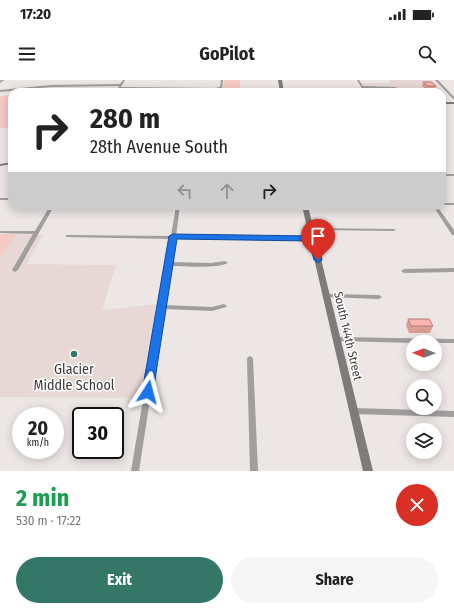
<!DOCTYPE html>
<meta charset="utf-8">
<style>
:root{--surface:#fff;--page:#f6f6f6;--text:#222;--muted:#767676;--accent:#357767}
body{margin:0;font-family:"Fira Sans Condensed",sans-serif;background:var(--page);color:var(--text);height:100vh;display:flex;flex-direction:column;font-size:15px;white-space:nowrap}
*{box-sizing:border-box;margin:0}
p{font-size:13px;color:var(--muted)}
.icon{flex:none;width:22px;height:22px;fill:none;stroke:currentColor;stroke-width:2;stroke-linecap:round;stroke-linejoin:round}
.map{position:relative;height:391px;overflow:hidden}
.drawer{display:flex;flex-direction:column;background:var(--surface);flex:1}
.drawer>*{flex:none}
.banner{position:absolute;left:8px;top:8px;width:438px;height:122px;border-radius:12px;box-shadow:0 2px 10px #0003;background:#fff;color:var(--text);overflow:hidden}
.needle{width:26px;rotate:271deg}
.fabs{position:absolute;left:406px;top:255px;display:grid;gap:8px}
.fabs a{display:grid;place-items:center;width:36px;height:36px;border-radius:50%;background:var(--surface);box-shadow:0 2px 10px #0003;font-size:20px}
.speed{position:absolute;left:12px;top:327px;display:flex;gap:8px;font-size:20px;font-weight:700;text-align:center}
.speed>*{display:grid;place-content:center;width:52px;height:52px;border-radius:50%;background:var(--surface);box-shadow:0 2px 10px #0003;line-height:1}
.speed small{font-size:10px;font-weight:400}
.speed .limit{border:2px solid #111;border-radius:6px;background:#fff;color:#111}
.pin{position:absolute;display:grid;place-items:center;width:34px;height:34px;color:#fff;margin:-41px -17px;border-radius:50% 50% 50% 0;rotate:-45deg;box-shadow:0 0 4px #0007}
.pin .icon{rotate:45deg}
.me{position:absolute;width:44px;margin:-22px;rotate:9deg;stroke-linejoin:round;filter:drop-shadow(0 0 3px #0008)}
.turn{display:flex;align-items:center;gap:14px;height:84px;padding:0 16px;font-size:18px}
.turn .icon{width:52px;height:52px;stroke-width:2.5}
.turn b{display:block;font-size:28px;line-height:34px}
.lanes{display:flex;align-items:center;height:38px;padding:0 16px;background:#0003;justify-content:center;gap:20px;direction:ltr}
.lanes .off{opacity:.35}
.round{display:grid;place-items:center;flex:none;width:42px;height:42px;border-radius:21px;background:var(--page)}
.summary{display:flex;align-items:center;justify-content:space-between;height:68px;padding:0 16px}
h1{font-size:24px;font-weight:700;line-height:30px;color:#1e9e55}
.action{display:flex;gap:8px;margin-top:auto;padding:8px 16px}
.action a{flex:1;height:46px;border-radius:24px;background:var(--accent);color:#fff;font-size:16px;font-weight:700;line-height:46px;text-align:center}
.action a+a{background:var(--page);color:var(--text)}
.status{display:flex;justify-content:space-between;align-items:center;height:28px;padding:0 20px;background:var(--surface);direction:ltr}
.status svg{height:11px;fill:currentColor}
header{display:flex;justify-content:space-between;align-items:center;height:52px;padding:0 16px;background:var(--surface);font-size:18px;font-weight:700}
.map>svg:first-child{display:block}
</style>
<div class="status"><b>17:20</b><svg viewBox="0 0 49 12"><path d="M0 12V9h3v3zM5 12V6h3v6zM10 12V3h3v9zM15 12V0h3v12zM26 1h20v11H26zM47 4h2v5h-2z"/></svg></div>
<header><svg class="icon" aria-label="menu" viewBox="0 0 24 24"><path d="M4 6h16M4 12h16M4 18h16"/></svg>GoPilot<svg class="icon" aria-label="search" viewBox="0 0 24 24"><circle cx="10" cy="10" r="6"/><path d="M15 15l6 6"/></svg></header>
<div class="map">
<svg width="454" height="391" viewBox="0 0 454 391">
<rect width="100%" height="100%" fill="#ece6e5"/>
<path fill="#e7d8d6" d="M389 0H432L445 13 367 12 362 3H391Z
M0 154 43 155 27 184 116 185 102 230 157 224 139 318 0 317Z"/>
<path fill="#f6cac5" d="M224 0H240V10L223 9Z
M12 15V48H0V16Z
M0 154H16L0 179Z"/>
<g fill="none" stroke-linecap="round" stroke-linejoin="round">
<path fill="#a19e9e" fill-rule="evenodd" d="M1 0H4L0 3V1Z
M123 0H125L121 7 215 8 220 7 221 0H223L222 9 215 10 120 9 118 12H116L119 6 51 7 0 12V10L51 5 120 4Z
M357 0H359L363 6 396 7 397 8 396 9 364 8 366 12H364Z
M435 0H438L454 17V20Z
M442 94H454V96H442Z
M0 118H12V120H0Z
M442 123H454V125H442Z
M50 126H54L18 190 15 192 13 191 12 190 33 154 0 153V151H35Z
M176 126H180L176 156 313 158 315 159 313 160 175 159 171 182 211 183 225 181 228 183C217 189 184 186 171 186L165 225 212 227 224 224 227 226 226 227 212 231 164 229 139 391H131L170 159 67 157 65 156 67 155 171 156Z
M433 126H437L454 150V155H452Z
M309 148 394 149 396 150 394 151 311 150H309Z
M454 188V192L404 193 401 191 404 189Z
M327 214 379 215 382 217 379 219 325 217 324 216 325 215Z
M335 257H337L454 259V263H435V262L413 263 337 261H335L334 259Z
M250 276 252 277 253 279 258 391H250L247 279 248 277Z
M354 328 454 331V337L354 334 351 333 350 331 351 329Z"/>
<path fill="#7f7b7b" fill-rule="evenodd" d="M278 0H282L284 12H280Z
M442 22H454V24H442Z
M12 82V84L0 86V84Z
M302 126H308L373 391H363Z"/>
</g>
<path fill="#da9c95" d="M423 2 436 6 435 10H427L422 6Z
M408 239 433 246 430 253H409L406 245Z"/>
<path fill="#feb5ad" stroke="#b27f79" d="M423 2H431L436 6H428Z
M408 239H429L433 246H411Z"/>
<path fill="#1a73e8" stroke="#114b97" d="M173 154 313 156 317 159 322 180 318 183 314 180 309 161 177 159 153 312 152 315 148 316 143 315 142 312 169 156Z"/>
<circle fill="#357767" stroke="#fff" stroke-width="1.5" cx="74" cy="274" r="4"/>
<g text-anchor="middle" stroke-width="3" stroke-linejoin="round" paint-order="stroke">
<g font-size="12" fill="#3d3a3a" stroke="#fff">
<text transform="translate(348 256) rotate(77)" y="4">South 144th Street</text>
</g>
<g font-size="14" fill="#3d3a3a" stroke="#fff">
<text x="74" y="294">Glacier<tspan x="74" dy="16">Middle School</tspan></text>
</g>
</g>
</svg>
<div class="fabs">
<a><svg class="needle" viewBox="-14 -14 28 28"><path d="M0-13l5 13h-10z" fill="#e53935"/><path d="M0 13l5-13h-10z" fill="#767676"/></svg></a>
<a><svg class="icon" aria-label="search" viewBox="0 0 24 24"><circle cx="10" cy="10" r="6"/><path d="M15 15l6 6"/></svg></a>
<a><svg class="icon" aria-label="layers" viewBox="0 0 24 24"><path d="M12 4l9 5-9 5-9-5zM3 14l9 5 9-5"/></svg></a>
</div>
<div class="speed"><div>20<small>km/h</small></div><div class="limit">30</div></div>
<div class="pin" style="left:318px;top:180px;background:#d93025"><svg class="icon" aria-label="arrive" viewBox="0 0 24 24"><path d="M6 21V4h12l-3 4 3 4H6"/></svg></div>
<svg class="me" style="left:148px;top:312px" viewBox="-20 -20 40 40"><path d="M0-17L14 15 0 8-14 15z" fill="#1a73e8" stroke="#fff" stroke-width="4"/></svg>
<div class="banner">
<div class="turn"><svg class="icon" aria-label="right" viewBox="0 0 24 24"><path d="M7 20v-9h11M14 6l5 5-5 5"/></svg><div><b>280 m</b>28th Avenue South</div></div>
<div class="lanes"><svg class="icon off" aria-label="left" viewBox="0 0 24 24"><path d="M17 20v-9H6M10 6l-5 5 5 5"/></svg><svg class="icon off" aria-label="ahead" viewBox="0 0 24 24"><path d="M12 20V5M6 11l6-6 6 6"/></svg><svg class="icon" aria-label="right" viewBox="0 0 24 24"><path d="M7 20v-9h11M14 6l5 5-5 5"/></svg></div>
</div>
</div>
<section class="drawer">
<div class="summary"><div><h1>2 min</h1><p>530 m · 17:22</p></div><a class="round" style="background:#d93025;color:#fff"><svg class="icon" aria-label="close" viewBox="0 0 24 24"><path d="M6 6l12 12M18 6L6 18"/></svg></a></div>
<div class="action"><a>Exit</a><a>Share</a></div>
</section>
